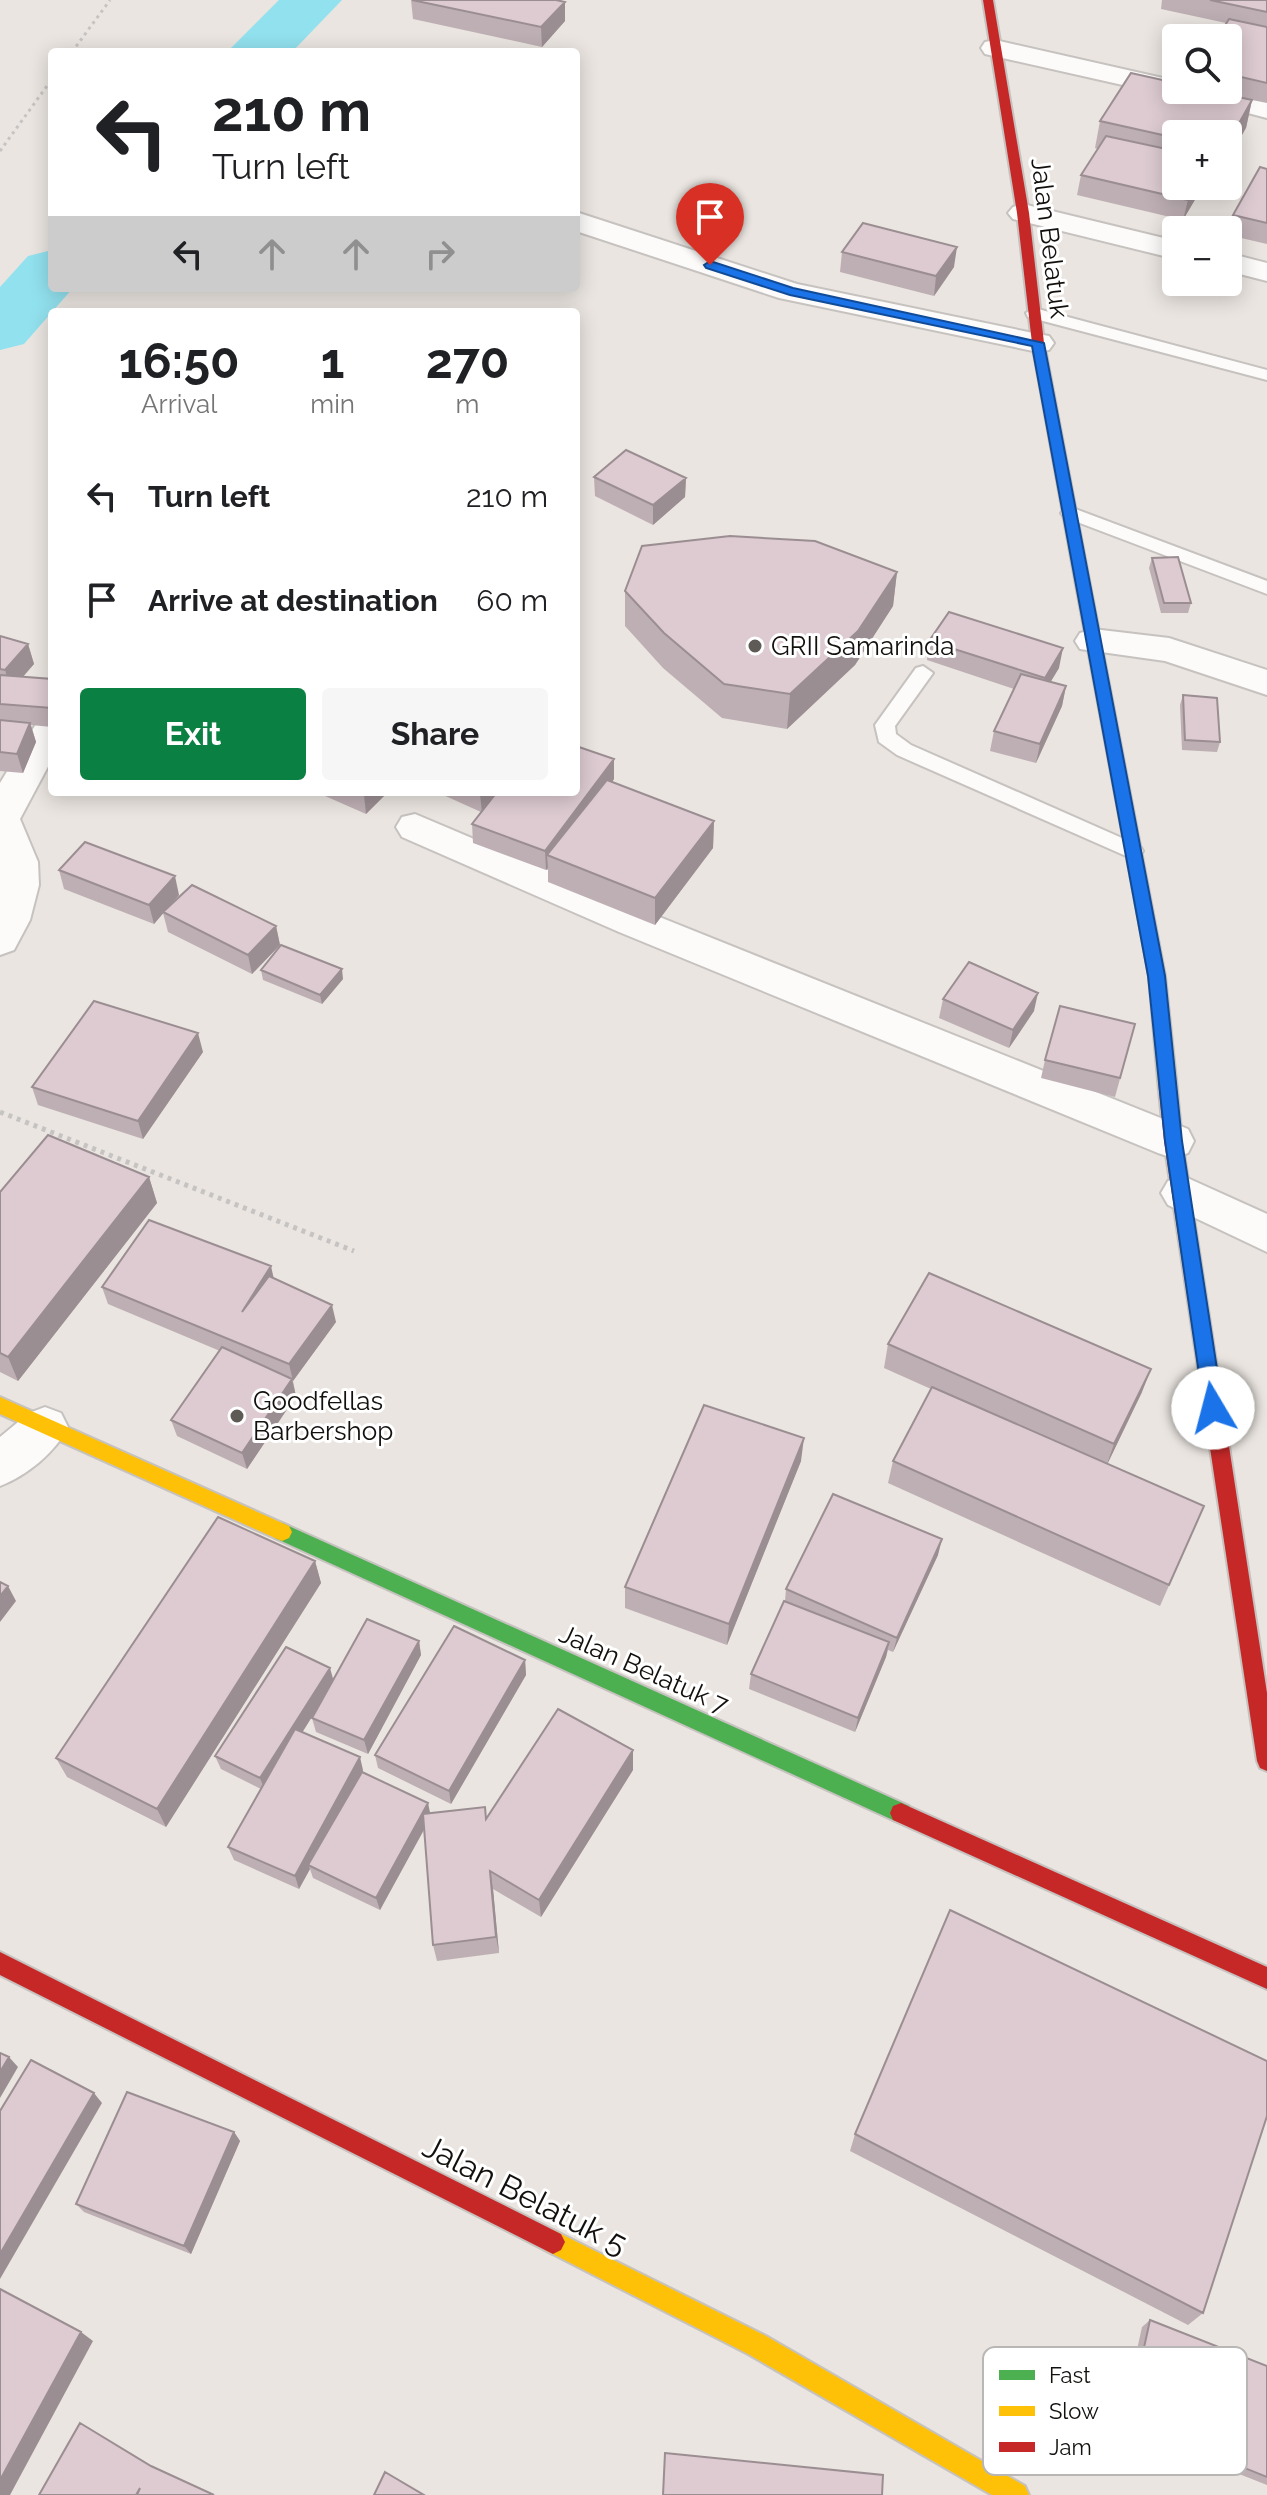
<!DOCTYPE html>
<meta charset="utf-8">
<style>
:root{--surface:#fff;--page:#f6f6f6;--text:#202124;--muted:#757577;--accent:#0b8043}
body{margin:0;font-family:Raleway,sans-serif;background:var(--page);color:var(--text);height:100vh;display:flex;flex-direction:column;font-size:30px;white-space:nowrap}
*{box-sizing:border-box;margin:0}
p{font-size:26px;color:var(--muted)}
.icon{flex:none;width:44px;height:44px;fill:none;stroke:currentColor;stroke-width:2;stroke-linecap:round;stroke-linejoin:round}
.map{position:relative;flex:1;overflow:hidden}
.drawer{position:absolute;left:48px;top:308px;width:532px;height:488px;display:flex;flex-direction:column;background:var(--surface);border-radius:8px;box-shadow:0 4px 20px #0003}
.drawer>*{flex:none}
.banner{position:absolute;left:48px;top:48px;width:532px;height:244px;border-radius:8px;box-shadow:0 4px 20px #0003;background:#fff;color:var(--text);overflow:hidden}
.fabs{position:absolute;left:1162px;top:24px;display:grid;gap:16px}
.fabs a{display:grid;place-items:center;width:80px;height:80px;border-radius:8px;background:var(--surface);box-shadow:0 4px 20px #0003;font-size:40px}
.pin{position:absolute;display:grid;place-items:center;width:68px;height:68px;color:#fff;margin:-82px -34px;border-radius:50% 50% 50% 0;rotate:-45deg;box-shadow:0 0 8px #0007}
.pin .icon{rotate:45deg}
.me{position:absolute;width:88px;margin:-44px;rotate:352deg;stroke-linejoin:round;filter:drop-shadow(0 0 6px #0008)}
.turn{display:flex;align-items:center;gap:28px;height:168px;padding:0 32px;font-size:36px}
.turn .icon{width:104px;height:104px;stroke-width:2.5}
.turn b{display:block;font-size:56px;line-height:68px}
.lanes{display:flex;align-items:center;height:76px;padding:0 32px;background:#0003;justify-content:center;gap:40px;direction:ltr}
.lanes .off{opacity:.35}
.eta{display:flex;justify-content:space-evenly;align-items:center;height:136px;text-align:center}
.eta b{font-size:48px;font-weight:700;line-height:56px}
.button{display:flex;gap:16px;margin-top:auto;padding:16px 32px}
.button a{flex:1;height:92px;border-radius:8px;background:var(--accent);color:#fff;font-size:32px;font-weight:700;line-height:92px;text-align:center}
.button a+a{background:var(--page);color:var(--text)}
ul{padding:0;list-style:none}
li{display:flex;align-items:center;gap:24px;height:104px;padding:0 32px}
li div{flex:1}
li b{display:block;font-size:30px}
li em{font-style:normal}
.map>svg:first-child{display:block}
</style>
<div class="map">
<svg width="1267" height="2495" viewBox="0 0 1267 2495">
<rect width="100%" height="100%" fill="#eae5e0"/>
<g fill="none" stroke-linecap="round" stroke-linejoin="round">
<path fill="#92e1ee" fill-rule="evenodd" d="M279 0H342L292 52H227Z
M52 250V288H73L24 344 0 350V287L28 256Z"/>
<g stroke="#c6c2bf" stroke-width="4">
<path id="lane" d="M1034 308 1267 370V380L1028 317 1026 313Z
M1070 507 1267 581V594L1064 517 1061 513Z
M923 666 933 673 895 726 896 734 911 745 1140 846 1143 851 1140 856H1126L897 755 879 742 875 725 916 668Z"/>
</g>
<g stroke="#c6c2bf" stroke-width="4">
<path id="street" d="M995 40 1176 81V90H1218L1267 102V118L1183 96 1176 97 985 54 981 48 985 42Z
M1023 204 1176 241V259L1013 219 1008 213 1013 207Z
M576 212 797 284 1038 334 1049 336 1054 343 1049 350 1038 352 779 298 576 231Z
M1228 253 1267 263V281L1228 271Z
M1093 629 1169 638 1267 670V695L1165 661 1080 649 1075 641 1080 633Z
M52 721V759L20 819 38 862 39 885 30 920 14 950 0 955V783L36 724Z
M415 814 647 912 1188 1129 1194 1141 1188 1153 1173 1158 1158 1153 619 932 402 837 396 827 402 817Z
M1183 1176 1267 1214V1252L1168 1205 1161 1193 1168 1181Z
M45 1407 61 1413 68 1427C56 1452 26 1476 0 1486V1437L29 1413Z"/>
</g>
<g stroke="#c6c2bf" stroke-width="4">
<path id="fast" d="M282 1523 909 1806 912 1813 909 1820 901 1823 893 1820 275 1538 272 1532 275 1526Z"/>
</g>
<g stroke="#c6c2bf" stroke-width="4">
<path id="slow" d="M1083 580 1090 585 1165 976 1176 1080 1167 1087 1158 1080 1149 976 1076 585Z
M0 1397 289 1526 292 1532 289 1538 282 1541 275 1538 0 1414Z
M553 2230 766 2336 1025 2486 1029 2495H992L748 2354 545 2250 541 2242 545 2234Z"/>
</g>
<g stroke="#c6c2bf" stroke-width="4">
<path id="jam" d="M983 0H993L1029 213 1044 343 1090 585 1083 590 1076 585 1032 343 1017 213Z
M1167 1073 1176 1080 1182 1141 1267 1693V1771L1260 1768 1257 1761 1164 1141 1158 1080Z
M901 1803 1267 1967V1989L893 1820 890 1813 893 1806Z
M0 1952 561 2234 565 2242 561 2250 553 2254 545 2250 0 1975Z"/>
</g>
<path stroke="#c6c4c3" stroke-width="3" stroke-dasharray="3 4" stroke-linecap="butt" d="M72 52 110 0
M0 151 52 79"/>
<path stroke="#c6c4c3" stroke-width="5" stroke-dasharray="4 5" stroke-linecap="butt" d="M0 1112 354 1251"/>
<use href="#lane" fill="#fcfbfa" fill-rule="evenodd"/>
<use href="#street" fill="#fcfbfa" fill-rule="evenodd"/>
<use href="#fast" fill="#4caf50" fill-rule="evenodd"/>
<use href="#slow" fill="#ffc107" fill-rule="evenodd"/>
<use href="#jam" fill="#c62828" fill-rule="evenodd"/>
</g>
<path fill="#beafb4" d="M411 0 565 21 542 47 413 19Z
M1162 0H1267V103L1252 100 1246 128 1228 134H1176V186H1203L1183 220 1077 195 1081 175 1098 149 1095 148 1100 121 1176 90H1228V38L1226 23 1161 9Z
M1267 169V244L1228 235 1233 215Z
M842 252 954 267 934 296 840 272Z
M594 477 686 478 685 497 653 525 595 496Z
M1152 558 1191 603 1188 613H1161L1149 568Z
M897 572 893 606 855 665 787 729 722 718 663 668 625 626V591Z
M0 636 28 644 34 664 23 677 52 679V727L31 725 36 742 23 773 0 771Z
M929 641 1059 668 1050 682 1066 686 1062 706 1036 763 990 751 994 731 1014 689 927 660Z
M1183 695 1220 742 1217 752 1182 750 1180 705Z
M614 759V779L612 782 714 821 713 848 655 925 548 882V868L546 870 473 843 472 824 481 812 441 794V792H576Z
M316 792H388L366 814Z
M59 870 179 895 169 906 276 926 280 945 252 974 168 932 163 913 154 924 64 889Z
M261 970 343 979 322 1004 263 980Z
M943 999 1034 1011 1009 1048 939 1018Z
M1135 1024 1115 1097 1041 1078 1045 1060Z
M203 1052 143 1139 38 1105 32 1087Z
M149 1177 157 1203 18 1381 0 1372V1192Z
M274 1278 336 1322 293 1381 296 1396 247 1469 177 1436 171 1420 220 1351 108 1304 102 1287Z
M888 1344 1142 1392 1107 1464 1204 1506 1160 1606 888 1483 893 1461 931 1389 884 1368Z
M801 1461 727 1645 625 1608V1587Z
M938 1555 893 1652 888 1650 886 1657 855 1732 749 1689 751 1674 785 1601 786 1589Z
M315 1561 321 1583 166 1827 67 1777 56 1758Z
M419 1641 421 1655 368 1754 316 1732 312 1718 316 1710 302 1733 363 1770 362 1773 430 1813 486 1818 633 1770 541 1917 493 1889 499 1953 437 1961 433 1945 424 1829 380 1910 313 1878 310 1869 299 1889 234 1860 228 1847 261 1789 221 1769 215 1756Z
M525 1660 526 1675 451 1804 378 1768 375 1755Z
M234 2132 240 2141 191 2254 84 2212 76 2204Z
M855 2134 1203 2313 1188 2325 850 2151Z
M1150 2320 1267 2366V2485L1120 2427 1142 2327Z"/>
<path fill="#9b8e92" d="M565 2V21L542 47 541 27Z
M1252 100 1246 128 1228 160V143Z
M1196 186H1203L1183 220 1188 200Z
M957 247 954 267 934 296 936 276Z
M686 478 685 497 653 525V505Z
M897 572 893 606 855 665 787 729 790 694Z
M28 644 34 664 11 690 5 670Z
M1063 648 1059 668 1041 698 1045 678Z
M1066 686 1062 706 1036 763 1040 744Z
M30 723 36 742 23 773 17 754Z
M614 759V779L555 858 547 855 548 868 546 870 545 851Z
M366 792H388L366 814 364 795Z
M482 792H502L482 813 480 794Z
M714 821 713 848 655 925V898Z
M175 876 179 895 154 924 149 905Z
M276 926 280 945 252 974 248 955Z
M342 969 343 979 322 1004 320 995Z
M1038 993 1034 1011 1009 1048 1013 1030Z
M198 1033 203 1052 143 1139 138 1121Z
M149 1177 157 1203 18 1381 8 1357Z
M271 1266 275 1284 242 1312Z
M332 1305 336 1322 293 1381 289 1364Z
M1151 1369 1142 1392 1106 1467 1114 1444Z
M292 1379 296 1396 247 1469 242 1453Z
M804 1438 801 1461 727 1645 729 1624Z
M942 1539 938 1555 893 1652 897 1638Z
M315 1561 321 1583 166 1827 157 1809Z
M8 1586 16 1601 0 1622V1596Z
M419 1641 421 1655 368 1754 364 1740Z
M889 1642 886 1657 855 1732 858 1718Z
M525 1660 526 1675 451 1804 449 1791Z
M330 1668 334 1682 265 1791 260 1778Z
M633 1750V1770L541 1917 539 1900Z
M360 1757 363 1770 311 1867 308 1865 310 1869 299 1889 295 1876Z
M428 1803 431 1817 380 1910 376 1898Z
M490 1871 493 1889 499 1953 496 1937Z
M9 2057 18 2067 0 2098V2072Z
M94 2093 102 2103 0 2279V2254Z
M234 2132 240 2141 191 2254 184 2246Z
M81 2332 93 2341 10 2495H0V2480Z"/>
<path fill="#ddcbd1" stroke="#9b8e92" stroke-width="2" d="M412 0H556L565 2 541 27Z
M1210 0H1267V12Z
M1229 19 1267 27V83L1228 74V38H1217Z
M1131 73 1176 83V90H1206L1252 100 1228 143V134H1176V138L1100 121Z
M1106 136 1176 151V186H1196L1188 200 1081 175Z
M1260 167 1267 169V223L1233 215Z
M863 223 957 247 936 276 842 252Z
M626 450 686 478 653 505 594 477Z
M730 536 815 541 897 572 858 631 790 694 724 684 664 633 625 591 642 546Z
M1178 557 1191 603H1164L1152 558Z
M949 612 1063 648 1045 678 929 641Z
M0 636 28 644 5 670 0 669Z
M1021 674 1066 686 1040 744 994 731Z
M0 675 52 679V708L0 704Z
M1183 695 1217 698 1220 742 1185 740Z
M0 720 30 723 17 754 0 752Z
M576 746 614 759 545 851 472 824 497 792H576Z
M607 780 714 821 655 898 547 855Z
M85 842 175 876 149 905 59 870Z
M192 885 276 926 248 955 163 912Z
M281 945 342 969 320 995 261 970Z
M969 962 1038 993 1013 1030 943 999Z
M94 1001 198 1033 138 1121 32 1087Z
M1060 1006 1135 1024 1120 1078 1045 1060Z
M48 1135 149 1177 8 1357 0 1353V1192Z
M149 1220 271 1266 242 1312 269 1276 332 1305 289 1364 102 1287Z
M929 1273 1151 1369 1114 1444 888 1344Z
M222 1347 292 1379 242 1453 171 1420Z
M932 1387 1204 1506 1169 1585 893 1461Z
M704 1405 804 1438 729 1624 625 1587Z
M833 1494 942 1539 897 1638 786 1589Z
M218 1517 315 1561 157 1809 56 1758Z
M0 1582 8 1586 0 1596Z
M784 1601 889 1642 858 1718 751 1674Z
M367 1619 419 1641 364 1740 312 1718Z
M454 1626 525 1660 449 1791 375 1755Z
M286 1647 330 1668 260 1778 215 1756Z
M558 1709 633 1750 539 1900 490 1871 496 1937 433 1945 423 1814 485 1807 486 1819Z
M295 1729 360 1757 295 1876 228 1847Z
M362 1772 428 1803 376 1898 308 1865Z
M950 1910 1267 2061V2116L1203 2313 855 2134Z
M0 2053 9 2057 0 2072Z
M31 2060 94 2093 0 2254V2111Z
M127 2092 234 2132 184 2246 76 2204Z
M0 2289 81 2332 0 2480Z
M1150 2320 1267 2366V2477L1128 2421Z
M80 2423 151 2466 214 2495H137L140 2488 136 2495H39Z
M665 2453 883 2475 882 2495H663Z
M385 2472 424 2495H374Z"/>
<path fill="#1a73e8" stroke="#114b97" stroke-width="2" d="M710 261 793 288 1044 343 1165 976 1182 1141 1223 1408 1220 1414H1206L1204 1408 1165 1141 1148 976 1032 346 790 295 706 268 704 265Z"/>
<g fill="#5e5a56" stroke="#fff" stroke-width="3">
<circle cx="755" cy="646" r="8"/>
<circle cx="237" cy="1416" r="8"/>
</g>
<g text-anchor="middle" stroke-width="6" stroke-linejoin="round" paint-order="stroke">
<g font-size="26" fill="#120f0c" stroke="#fff">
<text transform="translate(1050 238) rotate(83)" y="9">Jalan Belatuk</text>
<text transform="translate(644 1669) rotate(24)" y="9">Jalan Belatuk 7</text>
</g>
<g font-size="26" fill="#120f0c" stroke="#fff" text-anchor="start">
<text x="771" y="655">GRII Samarinda</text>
<text x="253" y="1410">Goodfellas<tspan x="253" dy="30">Barbershop</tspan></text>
</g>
<g font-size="32" fill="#120f0c" stroke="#fff">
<text transform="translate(525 2195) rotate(27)" y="11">Jalan Belatuk 5</text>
</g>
</g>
<rect x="983" y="2347" width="264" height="128" rx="12" fill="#fff" stroke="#b8b7b6" stroke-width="2"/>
<rect x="999" y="2370" width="36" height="10" fill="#4caf50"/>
<rect x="999" y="2406" width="36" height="10" fill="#ffc107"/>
<rect x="999" y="2442" width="36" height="10" fill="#c62828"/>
<g font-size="22" fill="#120f0c">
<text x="1049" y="2383">Fast</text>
<text x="1049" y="2419">Slow</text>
<text x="1049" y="2455">Jam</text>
</g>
</svg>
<div class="fabs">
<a><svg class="icon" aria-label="search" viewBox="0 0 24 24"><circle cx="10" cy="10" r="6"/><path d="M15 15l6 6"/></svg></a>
<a>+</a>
<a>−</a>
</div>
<div class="pin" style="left:710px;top:265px;background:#d93025"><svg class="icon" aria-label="arrive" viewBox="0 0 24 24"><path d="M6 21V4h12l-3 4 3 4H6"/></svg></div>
<svg class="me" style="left:1213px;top:1408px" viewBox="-20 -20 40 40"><circle r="19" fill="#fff"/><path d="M0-13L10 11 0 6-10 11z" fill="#1a73e8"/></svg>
<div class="banner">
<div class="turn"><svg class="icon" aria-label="left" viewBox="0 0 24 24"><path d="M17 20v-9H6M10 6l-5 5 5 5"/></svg><div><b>210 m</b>Turn left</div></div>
<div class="lanes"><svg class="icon" aria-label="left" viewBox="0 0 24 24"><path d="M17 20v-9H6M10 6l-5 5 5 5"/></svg><svg class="icon off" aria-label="ahead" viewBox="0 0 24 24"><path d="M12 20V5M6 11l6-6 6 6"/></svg><svg class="icon off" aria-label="ahead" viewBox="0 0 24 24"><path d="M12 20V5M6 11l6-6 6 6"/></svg><svg class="icon off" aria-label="right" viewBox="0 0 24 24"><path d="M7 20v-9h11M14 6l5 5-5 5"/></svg></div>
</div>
<section class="drawer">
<div class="eta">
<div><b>16:50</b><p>Arrival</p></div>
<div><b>1</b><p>min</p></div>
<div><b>270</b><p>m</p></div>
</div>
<ul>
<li><svg class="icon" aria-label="left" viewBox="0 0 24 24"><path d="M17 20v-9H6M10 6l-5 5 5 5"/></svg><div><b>Turn left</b></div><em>210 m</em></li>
<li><svg class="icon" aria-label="arrive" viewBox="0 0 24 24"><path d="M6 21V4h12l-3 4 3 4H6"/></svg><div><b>Arrive at destination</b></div><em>60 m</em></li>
</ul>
<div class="button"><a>Exit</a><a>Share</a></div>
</section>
</div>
